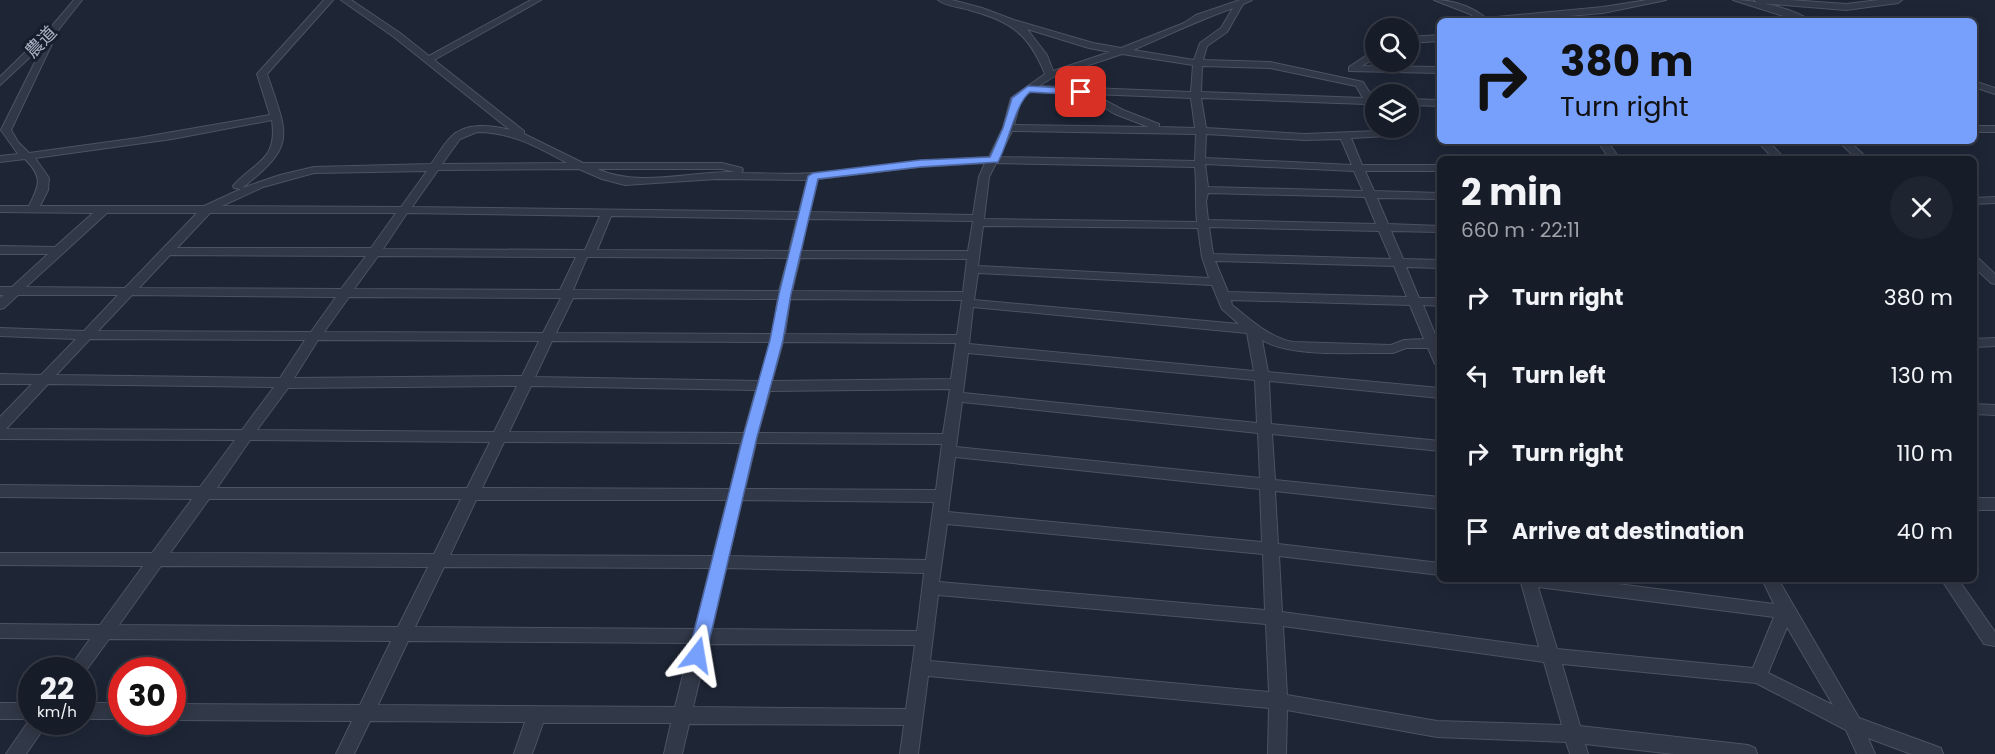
<!DOCTYPE html>
<meta charset="utf-8">
<style>
:root{--surface:#161c28;--page:#1f2530;--text:#f1f3f6;--muted:#9ea1a8;--line:#353a45}
body{margin:0;font-family:Poppins,"Noto Sans SC",sans-serif;background:var(--page);color:var(--text);height:100vh;display:flex;flex-direction:column;font-size:22px;white-space:nowrap}
*{box-sizing:border-box;margin:0}
p{font-size:20px;color:var(--muted)}
.icon{flex:none;width:33px;height:33px;fill:none;stroke:currentColor;stroke-width:2;stroke-linecap:round;stroke-linejoin:round}
.map{position:relative;flex:1;overflow:hidden}
.sheet{position:absolute;left:1437px;top:156px;width:540px;height:426px;display:flex;flex-direction:column;background:var(--surface);border-radius:9px;box-shadow:0 3px 15px #0003,0 0 0 2px var(--line)}
.sheet>*{flex:none}
.banner{position:absolute;left:1437px;top:18px;width:540px;height:126px;border-radius:9px;box-shadow:0 3px 15px #0003,0 0 0 2px var(--line);background:#77a0fd;color:#111;overflow:hidden}
.tools{position:absolute;left:1365px;top:18px;display:grid;gap:12px}
.tools a{display:grid;place-items:center;width:54px;height:54px;border-radius:50%;background:var(--surface);box-shadow:0 3px 15px #0003,0 0 0 2px var(--line);font-size:30px}
.speed{position:absolute;left:18px;top:657px;display:flex;gap:12px;font-size:30px;font-weight:700;text-align:center}
.speed>*{display:grid;place-content:center;width:78px;height:78px;border-radius:50%;background:var(--surface);box-shadow:0 3px 15px #0003,0 0 0 2px var(--line);line-height:1}
.speed small{font-size:15px;font-weight:400}
.speed .limit{border:9px solid #d22;background:#fff;color:#111}
.pin{position:absolute;display:grid;place-items:center;width:51px;height:51px;color:#fff;margin:-26px;border-radius:12px;box-shadow:0 3px 9px #0006}
.me{position:absolute;width:66px;margin:-33px;rotate:14deg;stroke-linejoin:round;filter:drop-shadow(0 0 4px #0008)}
.turn{display:flex;align-items:center;gap:21px;height:126px;padding:0 24px;font-size:27px}
.turn .icon{width:78px;height:78px;stroke-width:2.5}
.turn b{display:block;font-size:42px;line-height:51px}
.round{display:grid;place-items:center;flex:none;width:63px;height:63px;border-radius:32px;background:var(--page)}
.overview{display:flex;align-items:center;justify-content:space-between;height:102px;padding:0 24px}
h1{font-size:36px;font-weight:700;line-height:45px}
ul{padding:0;list-style:none}
li{display:flex;align-items:center;gap:18px;height:78px;padding:0 24px}
li div{flex:1}
li b{display:block;font-size:22px}
li em{font-style:normal}
.map>svg:first-child{display:block}
</style>
<div class="map">
<svg width="1995" height="754" viewBox="0 0 1995 754">
<rect width="100%" height="100%" fill="#1e2636"/>
<g fill="none" stroke-linecap="round" stroke-linejoin="round">
<g stroke="#4c5362" stroke-width="2">
<path id="street" d="M74 0H82L59 29 11 130 18 142 29 153 138 138 270 115 257 74 324 0H333L267 74C288 136 297 145 242 188L280 175 314 167 431 164C438 155 443 145 451 137 465 122 492 125 510 130L394 37 341 0H351L400 33 429 56 531 0H541L434 60 524 131V134L583 163H722L742 168 743 170 741 173C765 173 790 175 814 173 873 169 930 159 989 157L1003 128 1011 98 1045 74C1029 34 1011 21 969 10 959 7 946 6 938 0H952L982 8 1014 20 1093 43 1121 48 1184 23 1196 15 1240 0H1252L1243 4 1227 32 1207 46 1203 60 1270 62 1363 82 1373 98H1376V116L1372 115 1366 104 1201 98 1206 128 1305 134 1377 131 1376 128H1386L1388 134 1387 136 1351 138 1362 165H1440V171H1365L1374 191 1440 193V199L1377 198 1388 224 1440 226V232L1391 231 1403 259 1440 260V268L1406 267 1419 298H1440V306L1423 305 1437 339H1440V365L1435 364 1428 348H1406L1393 353C1356 352 1292 358 1262 340L1268 372 1440 388V398L1269 381 1271 424 1440 441V451L1272 434 1275 480 1440 497V509L1275 491 1278 544 1440 563V575L1279 556 1282 612 1539 647 1520 579H1579L1774 604 1762 579H1778L1859 718 1941 748 1943 754H1911L1868 738 1875 754H1857L1846 730 1756 683 1562 664 1580 726 1748 745 1755 748 1757 754H1674L1585 744 1588 754H1570L1566 742 1437 737 1287 710 1286 754H1268L1269 708 928 676 918 754H900L904 725 689 724 682 754H664L671 723H543L532 754H514L525 722 370 721 354 754H336L352 721 172 720V704L360 705 391 641 109 639 82 676V670H68L90 639 0 638V624L100 625 143 566 0 565V553H152L192 499 0 497V485L200 487 235 440 0 439V417L32 384H0V374L41 375 76 339 0 336V328L84 331 118 295H18L4 308 0 309V298L4 295H0V287H12L48 254H0V246L55 247 93 213 0 212V206H29C40 184 43 177 25 159L0 162V156L18 154 1 130 44 44 0 85V77L52 26ZM1233 8 1221 28 1200 43 1194 60 1133 50C1166 36 1199 20 1233 8ZM1027 29 1089 48 1110 52 1053 71 1047 55ZM1122 54 1193 65 1191 92 1039 86 1053 77ZM1202 66 1270 68 1356 86 1363 98 1201 92ZM1030 92 1081 94 1115 114 1149 127 1014 125 1021 99ZM1093 94 1191 98 1195 128 1159 127V124L1123 110ZM272 120C278 161 255 161 233 186L234 188 241 189 204 206H40L48 190 49 178 35 158 172 139ZM1012 131 1196 134 1195 161 999 157ZM477 132C511 132 538 147 567 163L442 164 460 139ZM1206 134 1305 140 1341 139 1352 165 1205 158ZM985 163 979 177 973 215 810 212 818 179 919 167ZM996 163 1195 167C1197 186 1195 203 1197 222L984 219 989 177ZM1205 164 1354 171 1363 191 1208 187ZM579 169 602 179 625 185 716 179 807 180 799 212 412 207 438 170ZM597 169H722L735 172C689 171 640 188 597 169ZM427 171 401 207 222 206 263 187 314 173ZM1208 193 1365 197 1376 224 1208 220 1206 201ZM107 213H197L125 288 26 287ZM210 213H396L371 248H177ZM407 213 600 216 585 250 383 249ZM611 216 797 219 789 251 597 250ZM808 219 973 221 968 251H801ZM983 226 1198 228 1202 257 1209 278 978 266ZM1209 227 1379 231 1391 259 1213 254ZM170 255 366 256 341 289 139 288ZM378 256 576 257 560 290 354 289ZM587 257H593L788 258 779 291 573 290ZM800 258 967 259 963 292 792 291ZM1215 261 1394 266 1407 297 1228 292ZM978 273 1212 285 1222 309 1239 324 974 300ZM132 295 336 297 311 332 98 331ZM349 297 561 298 543 333 324 332ZM573 298 778 299 772 334 556 333ZM790 299 962 300 957 335 785 334ZM1231 300 1410 305 1424 339 1404 340 1391 345 1293 342C1268 337 1251 320 1232 305ZM973 307 1247 333 1254 371 969 344ZM90 339 305 340 280 378 56 375ZM318 340 539 341 522 376 294 378ZM552 341 770 342 759 381 535 377ZM783 342 956 343 951 379 772 381ZM968 353 1255 380 1257 423 963 393ZM48 384 274 387 242 430 6 429ZM517 386 494 432 257 430 288 388ZM531 386 756 390 744 433 509 432ZM950 389 943 434 758 433 770 391ZM962 402 1258 433 1260 478 956 447ZM250 440 490 442 467 488H217ZM504 442 741 443 730 489 482 488ZM756 443 942 444 936 490 745 489ZM955 457 1260 489 1262 542 948 512ZM209 499H461L434 554 170 553ZM476 500H727L713 556 450 555ZM742 500 934 502 926 560 729 556ZM947 524 1263 554 1265 610 939 582ZM161 566 428 567 398 627 119 625ZM444 567 710 568 695 629 415 627ZM726 568 924 573 917 631 712 629ZM1538 587 1774 617 1753 668 1557 649ZM938 595 1266 624 1269 692 930 661ZM1283 626 1544 662 1562 725 1437 721 1287 695ZM1787 627 1833 705 1768 673ZM408 641 691 643 675 707 378 705ZM708 644 915 645 906 709 693 707Z
M1434 0C1452 0 1471 6 1486 18L1603 7 1647 0H1666L1603 13 1512 21H1479L1470 14Z
M1733 0C1755 0 1794 8 1811 21H1799Z
M1754 0H1790L1846 4 1879 0H1902L1898 3 1846 10 1758 3Z
M1440 35V41L1408 43V37Z
M1376 49V57L1362 66 1440 67V73L1349 71V67Z
M1974 81 1995 88V94L1974 87Z
M1408 99 1440 100V106L1408 105Z
M1974 126H1995V132H1974Z
M1597 141H1607L1620 159H1610Z
M1757 141H1768L1785 159H1774Z
M1838 141H1849L1868 159H1857Z
M1995 197V203L1974 204V198Z
M1974 257 1978 258 1995 274V284L1991 283 1974 267Z
M1995 338V346L1974 347V339Z
M1974 404 1995 405V415L1974 414Z
M1974 498H1995V510H1974Z
M1941 579H1958L1995 632V646L1984 644Z
M0 703H32V722H48L26 754H6L30 719H0Z
M82 703H122V719H82Z"/>
</g>
<use href="#street" fill="#313847" fill-rule="evenodd"/>
</g>
<path fill="#77a0fd" stroke="#4d68a4" stroke-width="1.5" d="M1028 86 1081 89 1086 92 1081 95 1030 92C1015 104 1009 142 998 162L920 167 818 179 791 294 783 340 757 437 706 655 703 661 697 663 691 661 688 655 743 437 770 340 779 294 808 176 813 173 920 160 990 157 1003 128 1012 98Z"/>
<g text-anchor="middle" stroke-width="6" stroke-linejoin="round" paint-order="stroke">
<g font-size="18" fill="#abb2c4" stroke="#171e2b">
<text transform="translate(41 42) rotate(-46)" y="6">農道</text>
</g>
</g>
</svg>
<div class="tools">
<a><svg class="icon" aria-label="search" viewBox="0 0 24 24"><circle cx="10" cy="10" r="6"/><path d="M15 15l6 6"/></svg></a>
<a><svg class="icon" aria-label="layers" viewBox="0 0 24 24"><path d="M12 4l9 5-9 5-9-5zM3 14l9 5 9-5"/></svg></a>
</div>
<div class="speed"><div>22<small>km/h</small></div><div class="limit">30</div></div>
<div class="pin" style="left:1081px;top:92px;background:#d93025"><svg class="icon" aria-label="arrive" viewBox="0 0 24 24"><path d="M6 21V4h12l-3 4 3 4H6"/></svg></div>
<svg class="me" style="left:697px;top:655px" viewBox="-20 -20 40 40"><path d="M0-17L14 15 0 8-14 15z" fill="#77a0fd" stroke="#fff" stroke-width="4"/></svg>
<div class="banner">
<div class="turn"><svg class="icon" aria-label="right" viewBox="0 0 24 24"><path d="M7 20v-9h11M14 6l5 5-5 5"/></svg><div><b>380 m</b>Turn right</div></div>
</div>
<section class="sheet">
<div class="overview"><div><h1>2 min</h1><p>660 m · 22:11</p></div><a class="round"><svg class="icon" aria-label="close" viewBox="0 0 24 24"><path d="M6 6l12 12M18 6L6 18"/></svg></a></div>
<ul>
<li><svg class="icon" aria-label="right" viewBox="0 0 24 24"><path d="M7 20v-9h11M14 6l5 5-5 5"/></svg><div><b>Turn right</b></div><em>380 m</em></li>
<li><svg class="icon" aria-label="left" viewBox="0 0 24 24"><path d="M17 20v-9H6M10 6l-5 5 5 5"/></svg><div><b>Turn left</b></div><em>130 m</em></li>
<li><svg class="icon" aria-label="right" viewBox="0 0 24 24"><path d="M7 20v-9h11M14 6l5 5-5 5"/></svg><div><b>Turn right</b></div><em>110 m</em></li>
<li><svg class="icon" aria-label="arrive" viewBox="0 0 24 24"><path d="M6 21V4h12l-3 4 3 4H6"/></svg><div><b>Arrive at destination</b></div><em>40 m</em></li>
</ul>
</section>
</div>
